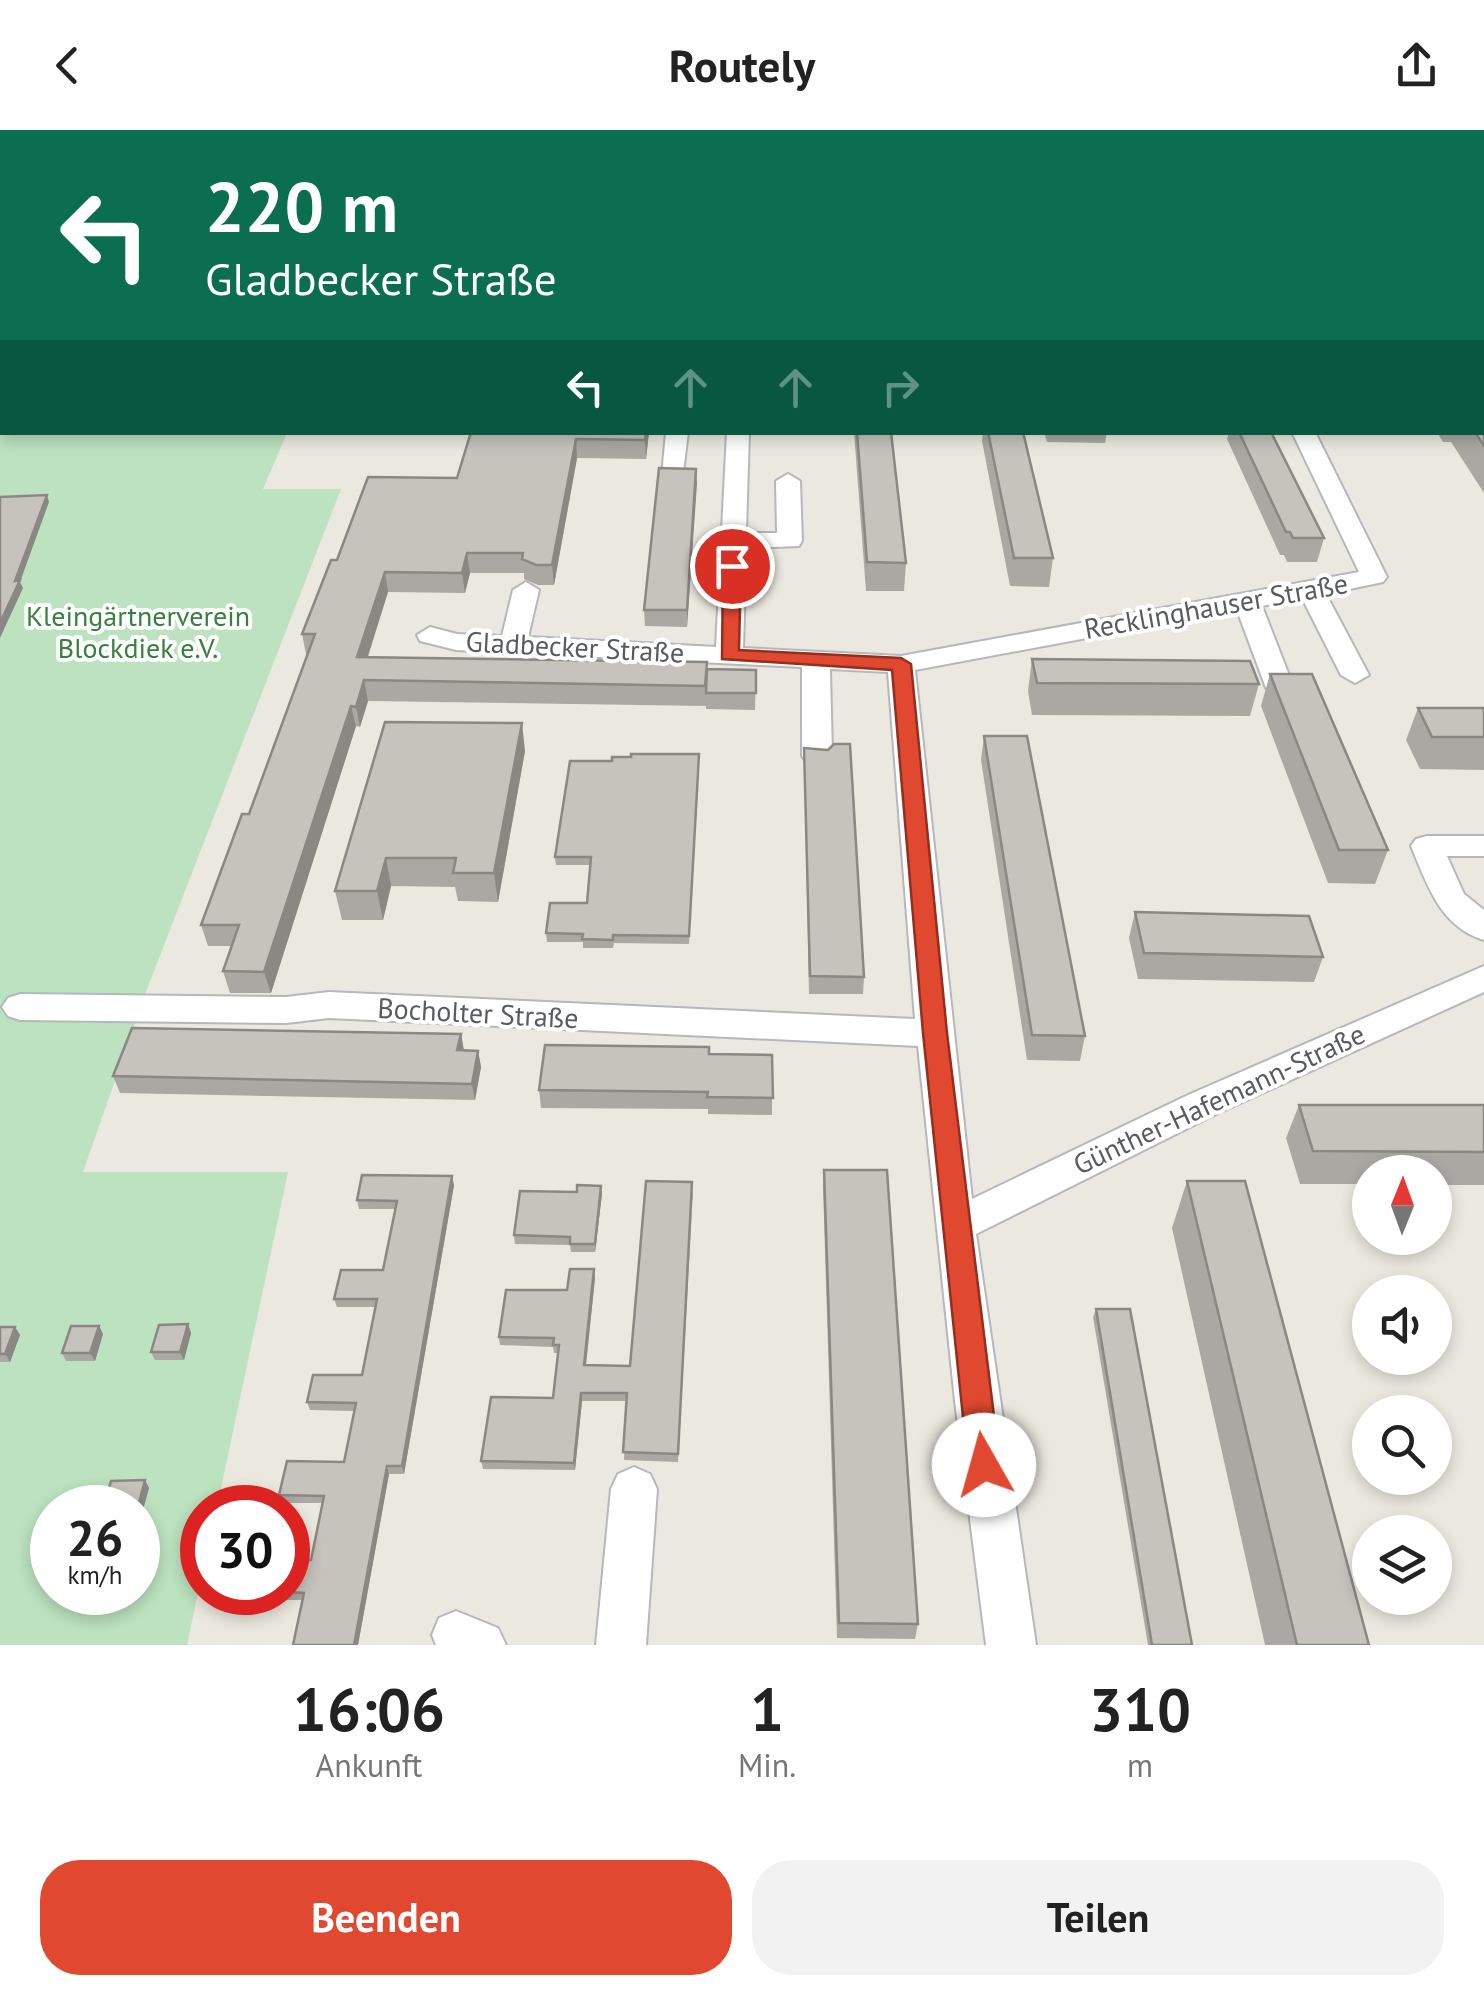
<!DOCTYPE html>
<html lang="de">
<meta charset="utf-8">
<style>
:root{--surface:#fff;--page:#f2f2f2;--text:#222;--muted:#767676;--accent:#e04930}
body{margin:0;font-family:"PT Sans",sans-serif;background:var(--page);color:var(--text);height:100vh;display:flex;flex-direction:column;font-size:38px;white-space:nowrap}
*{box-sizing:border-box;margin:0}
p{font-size:32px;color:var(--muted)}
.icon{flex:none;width:55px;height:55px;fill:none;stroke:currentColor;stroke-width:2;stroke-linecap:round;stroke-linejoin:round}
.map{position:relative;height:1515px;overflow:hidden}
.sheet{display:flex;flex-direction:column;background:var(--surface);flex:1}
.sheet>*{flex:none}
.top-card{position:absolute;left:0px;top:0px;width:1485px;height:305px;box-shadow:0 5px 15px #0003;background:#0b6e4f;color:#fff;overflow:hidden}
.needle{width:65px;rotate:1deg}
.tools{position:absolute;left:1352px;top:1025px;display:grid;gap:20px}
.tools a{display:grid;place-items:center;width:100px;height:100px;border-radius:50%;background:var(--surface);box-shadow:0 5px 15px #0003;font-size:50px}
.speed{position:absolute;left:30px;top:1355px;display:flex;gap:20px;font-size:50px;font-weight:700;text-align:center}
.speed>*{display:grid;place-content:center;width:130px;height:130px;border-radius:50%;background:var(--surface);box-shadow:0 5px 15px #0003;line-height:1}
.speed small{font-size:25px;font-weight:400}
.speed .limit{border:15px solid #d22;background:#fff;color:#111}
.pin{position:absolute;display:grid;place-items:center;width:85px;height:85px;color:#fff;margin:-42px;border:5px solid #fff;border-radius:50%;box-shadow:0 2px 10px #0007}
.me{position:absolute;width:110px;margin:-55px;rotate:353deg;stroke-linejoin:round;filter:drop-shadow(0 0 8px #0008)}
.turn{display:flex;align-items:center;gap:35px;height:210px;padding:0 40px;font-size:45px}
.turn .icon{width:130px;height:130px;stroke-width:2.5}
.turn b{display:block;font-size:70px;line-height:85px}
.lanes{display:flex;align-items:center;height:95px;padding:0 40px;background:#0003;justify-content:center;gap:50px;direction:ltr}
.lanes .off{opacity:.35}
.eta{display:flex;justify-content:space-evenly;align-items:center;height:170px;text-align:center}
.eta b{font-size:60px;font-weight:700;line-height:70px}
.action{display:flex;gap:20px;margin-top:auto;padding:20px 40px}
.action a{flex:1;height:115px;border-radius:40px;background:var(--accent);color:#fff;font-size:40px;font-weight:700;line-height:115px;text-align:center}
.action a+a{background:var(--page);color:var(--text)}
header{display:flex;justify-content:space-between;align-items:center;height:130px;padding:0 40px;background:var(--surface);font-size:45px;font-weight:700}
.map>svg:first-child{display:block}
</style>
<header><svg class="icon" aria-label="back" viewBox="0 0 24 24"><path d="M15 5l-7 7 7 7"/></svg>Routely<svg class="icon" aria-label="share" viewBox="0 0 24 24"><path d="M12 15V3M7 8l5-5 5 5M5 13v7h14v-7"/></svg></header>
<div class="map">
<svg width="1484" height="1515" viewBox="0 0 1484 1515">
<rect width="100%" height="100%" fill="#ebe9df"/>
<path fill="#bce2bf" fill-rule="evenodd" d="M623 0H1484V13L1482 2H610Z
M0 224 2 302 287 303 263 359H341L147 859 83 1042H288L217 1377 202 1378V1443L187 1515H0ZM52 1378H138V1462H52Z"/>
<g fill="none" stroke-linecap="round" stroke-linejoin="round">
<g stroke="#b5b7bc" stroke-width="4">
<path id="minor" d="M666 302H688L682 351 674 353 662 346Z
M727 302H749L746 403H777L776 351 788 344 800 351 802 411 799 416 746 418 743 518 901 526 1359 442 1292 302H1315L1387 447 1383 452 1326 464 1369 545 1355 553 1341 545 1302 468 1262 476 1294 558 1280 566 1266 558 1237 480 915 540 972 1069 1188 965 1484 836V862L1214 985 976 1104 1036 1515H986L955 1271 918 916 329 888 286 893 20 890 8 886 2 877 8 868 20 864 286 867 329 862 915 889 888 542 830 539 832 626 827 633H807L802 626V537L456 520 420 511 417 505 430 497 457 504 502 506 513 460 526 452 539 460 528 507 716 517Z
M1427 706H1484V726H1447L1464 764 1484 780V810C1440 797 1427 754 1411 716L1416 709Z
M634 1337 650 1344 657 1359 646 1515H596L611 1359 618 1344Z
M456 1481 498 1498 506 1515H436L432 1505 439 1488Z"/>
</g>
<use href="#minor" fill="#fff" fill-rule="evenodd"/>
</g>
<path fill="#aaa8a3" d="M1482 241 1484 243V363L1451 312H1443L1437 302H1482Z
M471 302H649L646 329 577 328 554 455H538L524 449V443H470L465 463 388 462 368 527 756 540 755 580 706 579V576L368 571 360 597 356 596 271 863H230L223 841 232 816H208L201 795 249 684 308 524H306L302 504 337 430 457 348Z
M854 302H891L906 433 904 461H866Z
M983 302H1023L1053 428 1049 457 1010 456 982 311Z
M1044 302H1107L1105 313 1047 312Z
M1229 302H1271L1324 408 1317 432H1287L1284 425H1280L1227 309Z
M696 339 687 497 645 496 644 480Z
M1032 529 1259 554 1250 586 1032 585 1028 561Z
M1270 544 1388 720 1375 754 1328 753 1261 576Z
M1418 578H1484V640L1420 639 1406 610Z
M984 606 1085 906 1080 931 1027 930 981 630Z
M804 618 864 847 863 864H809Z
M525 621 498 772 458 771 455 757 391 756 383 790H342L335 761Z
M699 624 689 814 614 813 613 818H583V812H547L546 803 587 773 590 735H556L555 727 612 631 631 627Z
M1135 782 1323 827 1314 852 1138 849 1129 808Z
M461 904 464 921H478L481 937 475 970 120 963 113 946Z
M709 924 772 925V985L708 984V979L541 978 539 960Z
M1299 975H1484V1055H1435V1042H1370V1054H1300L1286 1008Z
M824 1040 918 1494 915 1509 837 1508 823 1057Z
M1187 1051 1369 1515H1265L1172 1098Z
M454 1055 404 1344H389L358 1515H293L303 1470H257L253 1462 311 1430 322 1373H283L279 1365 344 1332 354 1281 310 1280 307 1272 362 1245 375 1177H337L334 1169 383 1140 395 1079H359L357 1070Z
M693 1061 678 1332 624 1330 627 1271H582L575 1340 483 1339 481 1331 553 1268 558 1223H554L553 1217 500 1215 499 1207 567 1160 595 1148 586 1235 630 1236Z
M577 1062 602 1064 595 1122H571L570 1115 515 1114 514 1105Z
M1096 1179 1192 1515H1148L1093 1187Z
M188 1194 191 1203 184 1230H155L151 1222Z
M99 1196 103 1204 95 1231H66L62 1223Z
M0 1197H15L20 1205 10 1232H0Z
M145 1350 149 1358 142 1383H138V1378H104Z"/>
<path fill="#8b8884" d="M646 302H649L646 329 645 310Z
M576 309 577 328 554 455 552 435Z
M696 339 697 354 687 497V480Z
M47 365 49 372 20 452 23 458 0 508V493Z
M467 423 470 443 465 463 462 443Z
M385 442 388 462 361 547 357 527Z
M364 550 368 571 360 597 356 577Z
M351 576 356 596 271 863 264 842Z
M522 593 525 621 498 772 494 743Z
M386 728 391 756 383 790 377 761Z
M461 904 464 921 457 920Z
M478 921 481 937 475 970 472 954Z
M452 1046 454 1055 404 1344 402 1336Z
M601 1056 602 1064 595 1122V1114Z
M594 1139 595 1148 585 1243 584 1235Z
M188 1194 191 1203 184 1230 180 1222Z
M99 1196 103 1204 95 1231 90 1223Z
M15 1197 20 1205 10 1232 5 1224Z
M581 1263 582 1271 575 1340 574 1333Z
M387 1336 389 1344 358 1515H354Z
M145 1350 149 1358 142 1383 138 1376Z"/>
<path fill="#c6c3bd" stroke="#8b8884" stroke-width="2.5" d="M1482 257 1484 259V316L1475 302H1482Z
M471 302H646L645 310 576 309 552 435H536L522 429 523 423H467L462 443 385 442 357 527 707 532 705 556 364 550 356 577 351 576 264 842 223 841 239 795H201L242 684H249L315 504H302L331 430H337L368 347 457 348Z
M857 302H891L906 433 867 432Z
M988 302H1023L1053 428H1014Z
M1239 302H1271L1324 408H1293L1290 402H1286Z
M659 338 696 339 687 480H644Z
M47 365 15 451 20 450 0 493V367Z
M1032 529 1250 531 1259 554 1037 553Z
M707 539 756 540V563H706Z
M1270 544H1312L1388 720H1339Z
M1418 578H1484V607H1432Z
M385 592 522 593 494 743H453L456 728H386L377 761H335Z
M984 606H1027L1085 906 1032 905Z
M834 614H850L864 847 810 846 804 618 828 620Z
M631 624H699L689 806 613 805V810L582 809 583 804 546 803 550 773H587L591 727H555L570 631H612V627H631Z
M1135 782 1309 786 1323 827 1144 823Z
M132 898 461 904 457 920 478 921 472 954 113 946Z
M545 915 709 917V924L772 925 773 968 707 967 708 962 539 960Z
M1299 975H1484V1022L1313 1021Z
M824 1040H887L918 1494 839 1493Z
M362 1045 452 1046 402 1336H387L354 1515H293L304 1463 288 1462V1430H311L324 1366 279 1365 287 1331 344 1332 356 1273 307 1272 313 1245H362L377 1169H334L341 1140H383L397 1071 357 1070Z
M646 1051 692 1052 678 1324 623 1322 627 1263H581L574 1333 481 1331 491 1267 553 1268 559 1215H553L554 1208 499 1207 506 1160H567L570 1139H594L584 1235 630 1236Z
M1187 1051H1245L1369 1515H1297Z
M577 1055 601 1056 595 1114H570V1107L514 1105 520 1061 577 1062Z
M1096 1179H1130L1192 1515H1152Z
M188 1194 180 1222H151L159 1195Z
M71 1196H99L90 1223H62Z
M0 1197H15L5 1224H0Z
M145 1350 138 1376H104L111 1351Z"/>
<path fill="#e04930" stroke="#922f1f" stroke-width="2.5" d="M732 430 741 436 739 520 901 528 911 534 947 903 1000 1335 995 1345 984 1350 973 1345 968 1335 923 903 892 540 722 529 723 436Z"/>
<g text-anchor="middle" stroke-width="8" stroke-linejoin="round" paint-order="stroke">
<g font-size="28" fill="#585b60" stroke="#fff">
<text transform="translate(1216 476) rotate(-10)" y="10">Recklinghauser Straße</text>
<text transform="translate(575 517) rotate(3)" y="10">Gladbecker Straße</text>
<text transform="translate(478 883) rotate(3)" y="10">Bocholter Straße</text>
<text transform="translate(1219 969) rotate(-25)" y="10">Günther-Hafemann-Straße</text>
</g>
<g font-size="28" fill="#37803f" stroke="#fff">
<text x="138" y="496">Kleingärtnerverein<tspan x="138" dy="32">Blockdiek e.V.</tspan></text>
</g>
</g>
</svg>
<div class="tools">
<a><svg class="needle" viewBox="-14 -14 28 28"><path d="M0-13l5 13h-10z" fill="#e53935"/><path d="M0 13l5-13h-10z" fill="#767676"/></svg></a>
<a><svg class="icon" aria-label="sound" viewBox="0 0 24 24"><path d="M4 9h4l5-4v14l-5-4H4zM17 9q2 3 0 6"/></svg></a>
<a><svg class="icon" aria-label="search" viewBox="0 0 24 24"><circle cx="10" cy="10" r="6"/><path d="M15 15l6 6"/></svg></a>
<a><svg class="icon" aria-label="layers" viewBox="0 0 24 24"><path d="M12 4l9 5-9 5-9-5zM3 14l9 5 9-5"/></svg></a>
</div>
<div class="speed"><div>26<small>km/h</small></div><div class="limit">30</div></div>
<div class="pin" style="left:732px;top:436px;background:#d93025"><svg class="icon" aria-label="arrive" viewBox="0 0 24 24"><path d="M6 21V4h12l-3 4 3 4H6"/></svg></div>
<svg class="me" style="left:984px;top:1335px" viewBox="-20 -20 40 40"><circle r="19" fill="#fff"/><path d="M0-13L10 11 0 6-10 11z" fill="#e04930"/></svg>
<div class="top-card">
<div class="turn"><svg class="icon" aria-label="left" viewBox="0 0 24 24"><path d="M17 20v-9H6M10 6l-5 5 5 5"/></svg><div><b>220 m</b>Gladbecker Straße</div></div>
<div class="lanes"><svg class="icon" aria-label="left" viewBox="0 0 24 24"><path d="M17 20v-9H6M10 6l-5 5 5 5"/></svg><svg class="icon off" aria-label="ahead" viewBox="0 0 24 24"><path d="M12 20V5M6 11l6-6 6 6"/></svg><svg class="icon off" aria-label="ahead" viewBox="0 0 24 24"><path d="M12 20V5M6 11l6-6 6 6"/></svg><svg class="icon off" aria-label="right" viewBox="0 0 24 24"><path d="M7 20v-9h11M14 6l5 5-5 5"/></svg></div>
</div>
</div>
<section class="sheet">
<div class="eta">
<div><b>16:06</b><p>Ankunft</p></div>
<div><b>1</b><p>Min.</p></div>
<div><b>310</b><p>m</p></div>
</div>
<div class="action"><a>Beenden</a><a>Teilen</a></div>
</section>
